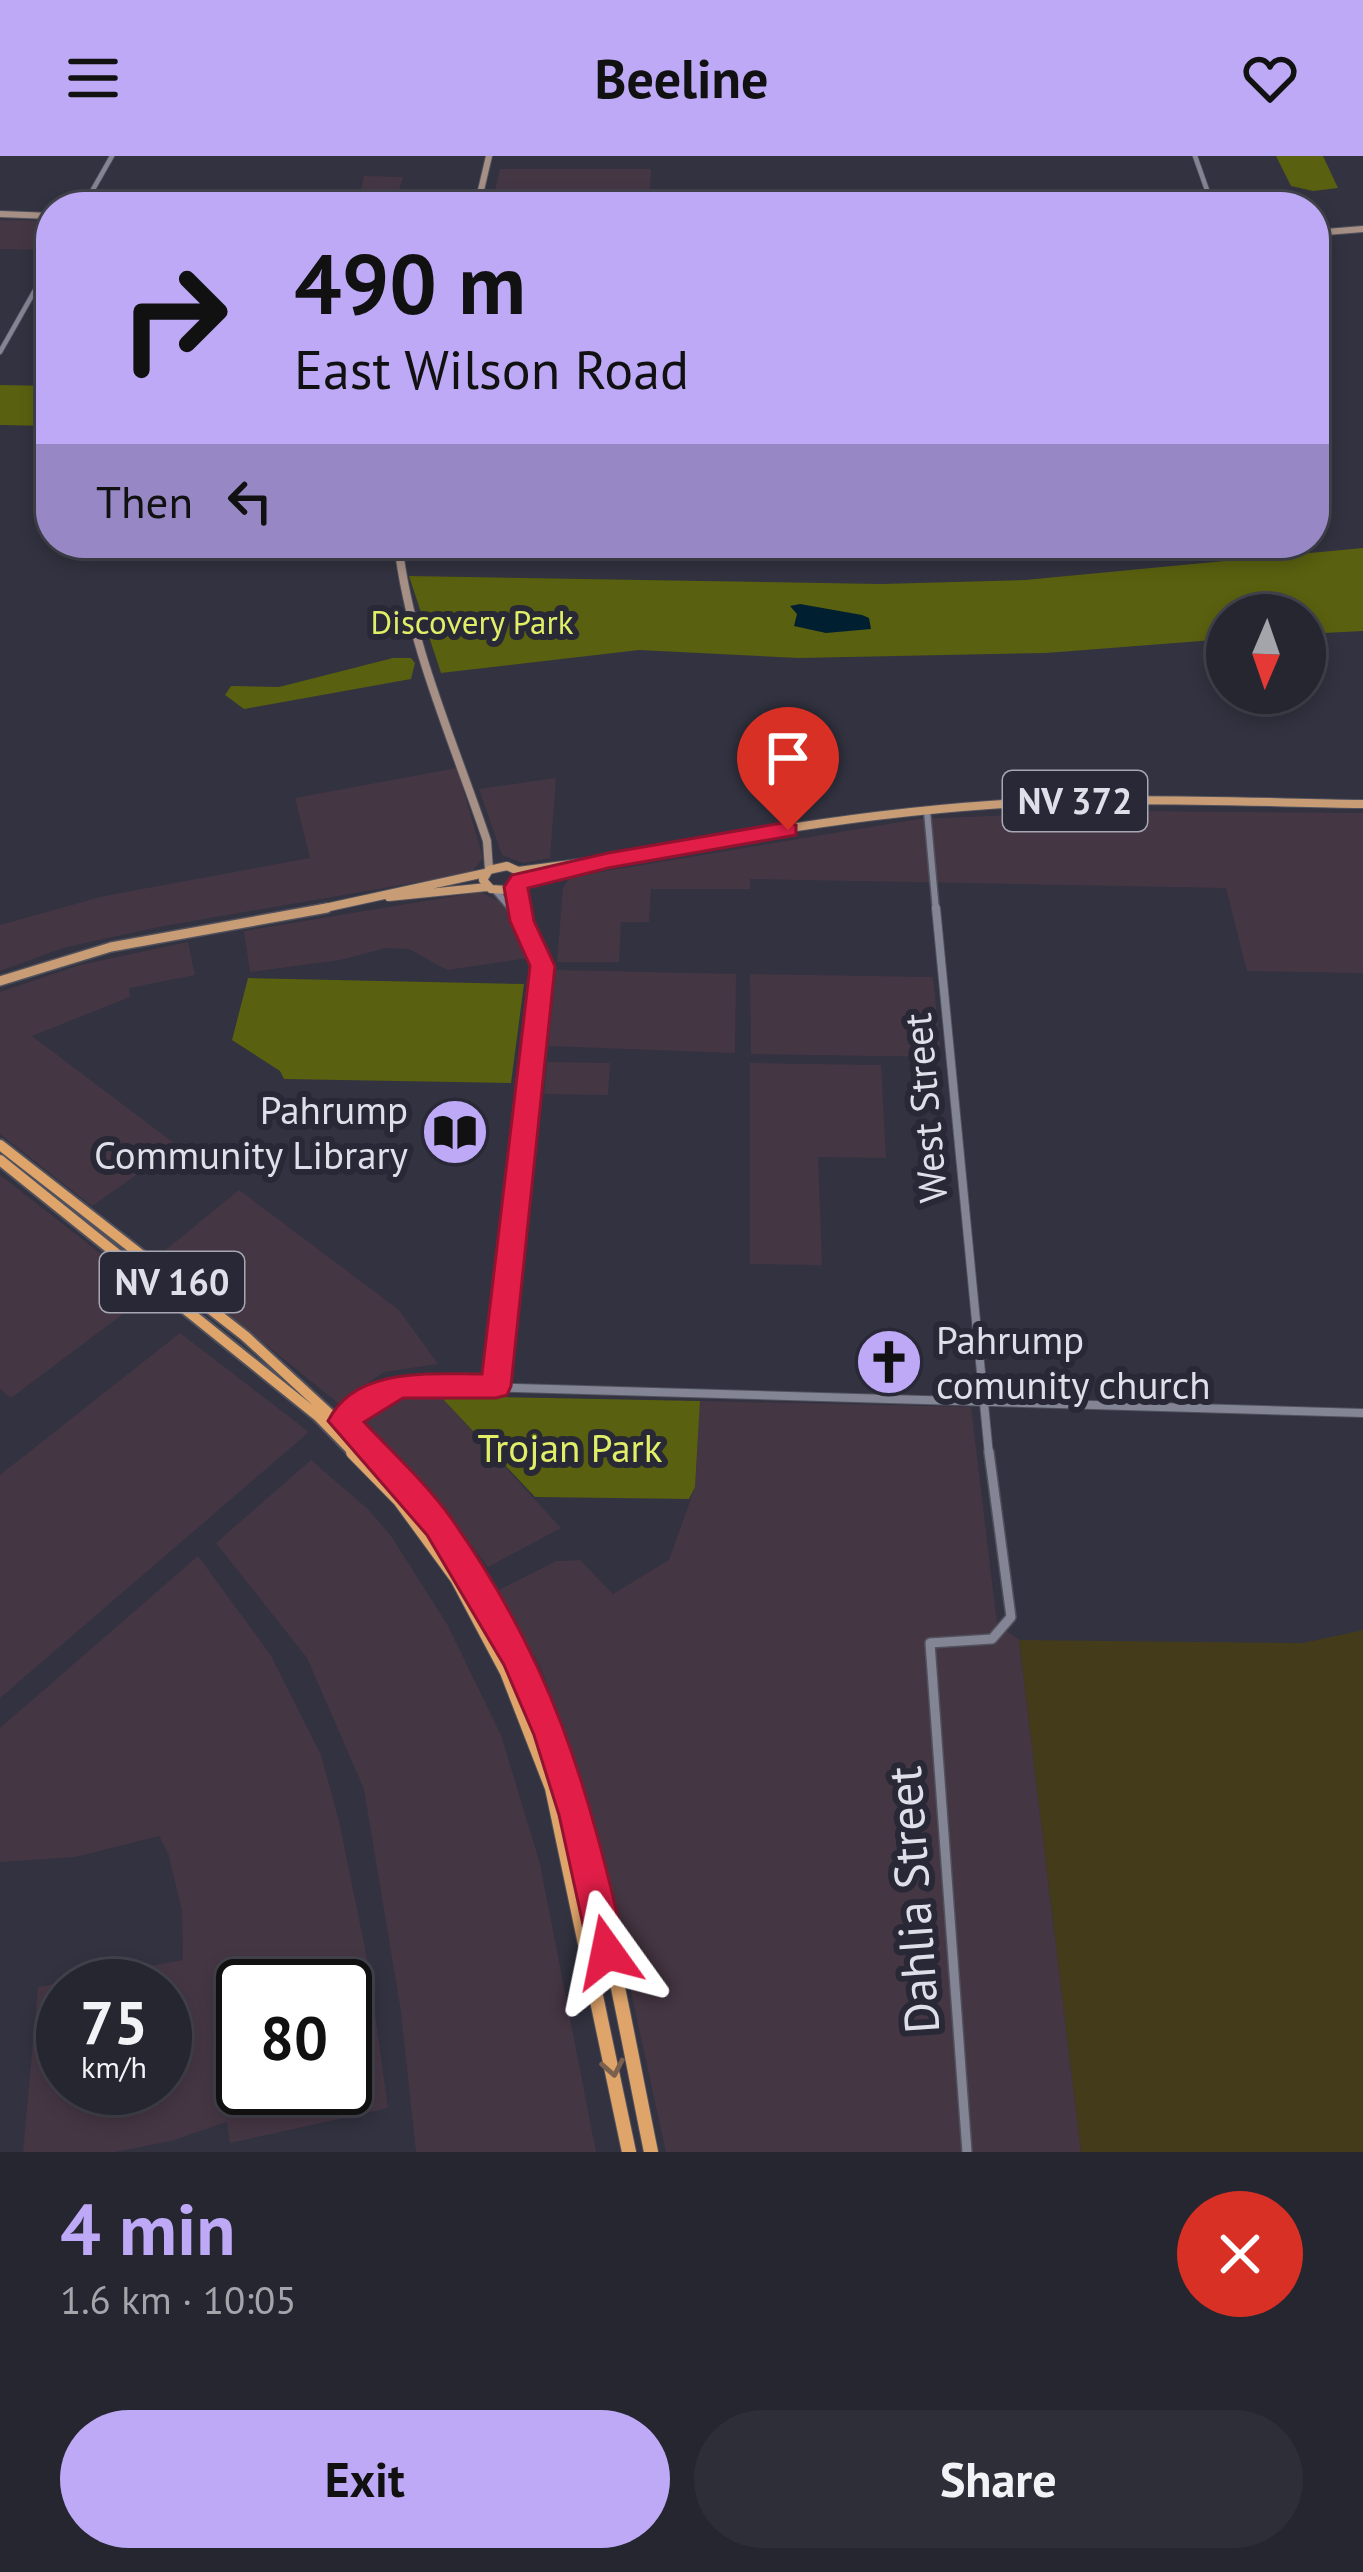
<!DOCTYPE html>
<meta charset="utf-8">
<style>
:root{--surface:#262630;--page:#2e2e38;--text:#f1f3f6;--muted:#a4a5ab;--line:#42434c;--accent:#bda9f5}
body{margin:0;font-family:"PT Sans",sans-serif;background:var(--page);color:var(--text);height:100vh;display:flex;flex-direction:column;font-size:45px;white-space:nowrap}
*{box-sizing:border-box;margin:0}
p{font-size:39px;color:var(--muted)}
.icon{flex:none;width:66px;height:66px;fill:none;stroke:currentColor;stroke-width:2;stroke-linecap:round;stroke-linejoin:round}
.map{position:relative;height:1996px;overflow:hidden}
.side{display:flex;flex-direction:column;background:var(--surface);flex:1}
.side>*{flex:none}
.banner{position:absolute;left:36px;top:36px;width:1293px;height:366px;border-radius:48px;box-shadow:0 6px 18px #0003,0 0 0 3px var(--line);background:#bda9f5;color:#111;overflow:hidden}
.needle{width:78px;rotate:182deg}
.controls{position:absolute;left:1206px;top:438px;display:grid;gap:24px}
.controls a{display:grid;place-items:center;width:120px;height:120px;border-radius:50%;background:var(--surface);box-shadow:0 6px 18px #0003,0 0 0 3px var(--line);font-size:60px}
.speed{position:absolute;left:36px;top:1803px;display:flex;gap:24px;font-size:60px;font-weight:700;text-align:center}
.speed>*{display:grid;place-content:center;width:156px;height:156px;border-radius:50%;background:var(--surface);box-shadow:0 6px 18px #0003,0 0 0 3px var(--line);line-height:1}
.speed small{font-size:30px;font-weight:400}
.speed .limit{border:6px solid #111;border-radius:18px;background:#fff;color:#111}
.pin{position:absolute;display:grid;place-items:center;width:102px;height:102px;color:#fff;margin:-123px -51px;border-radius:50% 50% 50% 0;rotate:-45deg;box-shadow:0 0 12px #0007}
.pin .icon{rotate:45deg}
.me{position:absolute;width:132px;margin:-66px;rotate:348deg;stroke-linejoin:round;filter:drop-shadow(0 0 9px #0008)}
.turn{display:flex;align-items:center;gap:42px;height:252px;padding:0 60px;font-size:54px}
.turn .icon{width:156px;height:156px;stroke-width:2.5}
.turn b{display:block;font-size:84px;line-height:102px}
.then{display:flex;align-items:center;height:114px;padding:0 60px;background:#0003;gap:24px;font-size:45px}
.round{display:grid;place-items:center;flex:none;width:126px;height:126px;border-radius:63px;background:var(--page)}
.overview{display:flex;align-items:center;justify-content:space-between;height:204px;padding:0 60px}
h1{font-size:72px;font-weight:800;line-height:90px;color:var(--accent)}
.action{display:flex;gap:24px;margin-top:auto;padding:24px 60px}
.action a{flex:1;height:138px;border-radius:72px;background:var(--accent);color:#111;font-size:48px;font-weight:800;line-height:138px;text-align:center}
.action a+a{background:var(--page);color:var(--text)}
header{display:flex;justify-content:space-between;align-items:center;height:156px;padding:0 60px;background:var(--accent);color:#111;font-size:54px;font-weight:800}
.map>svg:first-child{display:block}
</style>
<header><svg class="icon" aria-label="menu" viewBox="0 0 24 24"><path d="M4 6h16M4 12h16M4 18h16"/></svg>Beeline<svg class="icon" aria-label="heart" viewBox="0 0 24 24"><path d="M12 20l-8-8c-3-5 5-10 8-4 3-6 11-1 8 4z"/></svg></header>
<div class="map">
<svg width="1363" height="1996" viewBox="0 0 1363 1996">
<rect width="100%" height="100%" fill="#323240"/>
<path fill="#453643" fill-rule="evenodd" d="M500 13H651L649 51H491Z
M364 20 403 21 394 51H323L328 41 359 42Z
M0 64 51 65V87L46 94 0 93Z
M457 612 483 702 471 717 158 771 63 792 0 815V769L104 740 310 702 295 642Z
M556 622 550 702 523 707 502 699 479 633Z
M1108 655 1363 657V817L1247 815 1226 732 750 723V733H651L649 766H621L619 806H557L563 732 570 721 919 663Z
M480 736 503 747 528 802 447 814 409 793 386 792 340 804 250 816 244 775Z
M188 786 195 819 129 832 130 841 32 880 178 990 92 1050 0 978V836L80 809Z
M556 814 736 818 735 897 548 890Z
M750 818 933 821 941 901 751 898Z
M547 906 610 907 608 939 544 938Z
M750 907 881 909 886 1002 818 1001 822 1109 750 1108Z
M0 1019 151 1137 11 1242 0 1233Z
M239 1034 399 1154 438 1208 384 1216 338 1247 157 1101Z
M180 1177 309 1276 0 1542V1319Z
M407 1240H440L561 1372 488 1411 444 1353 359 1266 385 1246Z
M700 1245 971 1251 997 1468 1019 1484 1081 1996H666L626 1813 630 1805 625 1782 614 1775 573 1597 540 1510 495 1436 556 1405 580 1404 613 1438 669 1404 695 1331Z
M311 1304 369 1354 391 1380 447 1468 501 1579 540 1708 596 1996H416L401 1856 364 1633 307 1502 216 1387Z
M198 1400 270 1498 321 1599 339 1665 368 1807 388 1952 230 1987 227 1966 171 1985 115 1996H23L38 1831 183 1804 182 1754 168 1697 159 1680 75 1701 0 1706V1572ZM63 1830H165V1932H63ZM243 1830H345V1932H243Z"/>
<path fill="#59600f" d="M1276 0H1323L1338 32 1313 35 1291 30Z
M0 229 51 230V270L0 269Z
M1363 392V475L1305 478V459H1227V483L1046 497 799 502 639 494 441 517 409 420 881 428 1025 424Z
M393 502H411L415 507 411 523 244 553 225 539 231 530 279 531Z
M248 822 524 828 511 927 284 923 280 915 232 884Z
M440 1240 700 1245 695 1331 689 1343 535 1341Z"/>
<path fill="#443b1b" d="M1363 1474V1996H1081L1019 1484 1303 1487Z"/>
<path fill="#002031" d="M800 448 862 459 869 462 871 473 826 477 794 470 797 458 790 450Z"/>
<g fill="none" stroke-linecap="round" stroke-linejoin="round">
<g stroke="#50515d" stroke-width="6">
<path id="tertiary-far3" d="M1195 0 1213 51
M83 51 112 0
M0 196 51 106"/>
</g>
<g stroke="#50515d" stroke-width="9">
<path id="tertiary-far2" d="M927 655 936 755
M516 731 520 755
M495 734 513 755"/>
</g>
<g stroke="#50515d" stroke-width="10">
<path id="tertiary-far1" d="M511 752 521 764
M936 752 989 1299
M496 1230 542 810 520 752
M343 1265 381 1238 419 1229 1363 1257"/>
</g>
<g stroke="#50515d" stroke-width="12">
<path id="tertiary" d="M967 1996 930 1487 992 1483 1011 1461 989 1296"/>
</g>
<g stroke="#50515d" stroke-width="8">
<path id="secondary-far1" d="M477 51 489 0
M0 58 51 60
M1314 77 1363 73"/>
</g>
<g stroke="#50515d" stroke-width="10">
<path id="secondary" d="M398 387C409 488 455 589 487 685L489 714"/>
</g>
<g stroke="#50515d" stroke-width="10">
<path id="primary-far1" d="M507 710 518 715 521 725 506 734 491 733 483 724 489 714Z
M518 715 602 704
M521 725C675 690 831 660 989 649 1113 640 1238 646 1363 648
M389 741 487 731
M311 755 485 717"/>
</g>
<g stroke="#50515d" stroke-width="12">
<path id="primary" d="M0 825 111 791 327 752"/>
</g>
<g stroke="#50515d" stroke-width="14">
<path id="trunk-far1" d="M0 989 245 1180 374 1299
M0 1004 318 1260 356 1299"/>
</g>
<g stroke="#50515d" stroke-width="16">
<path id="trunk" d="M353 1296 400 1344 457 1422 507 1516 552 1632 629 1996
M371 1296C567 1493 598 1737 651 1996"/>
</g>
<use href="#tertiary-far3" stroke="#838595" stroke-width="4.5"/>
<use href="#tertiary-far2" stroke="#838595" stroke-width="6"/>
<use href="#tertiary-far1" stroke="#838595" stroke-width="8"/>
<use href="#tertiary" stroke="#838595" stroke-width="9"/>
<use href="#secondary-far1" stroke="#a69085" stroke-width="6"/>
<use href="#secondary" stroke="#a69085" stroke-width="8"/>
<use href="#primary-far1" stroke="#c89c75" stroke-width="8"/>
<use href="#primary" stroke="#c89c75" stroke-width="9"/>
<use href="#trunk-far1" stroke="#dfa46a" stroke-width="10"/>
<use href="#trunk" stroke="#dfa46a" stroke-width="14"/>
</g>
<defs><path id="oneway-chevron" d="M-2-3.5L2.5 0L-2 3.5" fill="none" stroke-width="1.6" stroke-linecap="round" stroke-linejoin="round" transform="scale(3)"/></defs>
<use stroke="#7a604d" href="#oneway-chevron" transform="translate(613 1912) rotate(79)"/>
<path fill="#e11d48" stroke="#92132f" stroke-width="3" d="M788 666 796 669V679L608 712 528 732 534 765 555 810 511 1230 507 1239 496 1242H403L364 1266C393 1297 427 1328 451 1362 552 1505 588 1629 626 1796L620 1809 607 1815 594 1809 589 1796 559 1659 534 1579 504 1509 427 1379 328 1265C355 1210 432 1218 482 1218L530 810 510 765 504 731 512 719 608 697Z"/>
<defs>
<g id="library-disc" transform="scale(3.45)"><circle r="9.5" fill="#bda9f5" stroke="#282836"/><path d="M-6-4Q-3-5.5-.7-3.5V5Q-3 3-6 4ZM6-4Q3-5.5 .7-3.5V5Q3 3 6 4Z" fill="#111"/></g>
<g id="church-disc" transform="scale(3.45)"><circle r="9.5" fill="#bda9f5" stroke="#282836"/><path d="M-1.2-6h2.4v3.5h3.3v2.4h-3.3V6h-2.4V-.1h-3.3v-2.4h3.3Z" fill="#111"/></g>
</defs>
<g fill-rule="evenodd">
<use href="#library-disc" x="455" y="976"/>
<use href="#church-disc" x="889" y="1206"/>
</g>
<g text-anchor="middle" stroke-width="12" stroke-linejoin="round" paint-order="stroke">
<g font-size="33" fill="#e1ee67" stroke="#282836">
<text x="472" y="478">Discovery Park</text>
</g>
<g fill="#282836" stroke="#a7a8b3" stroke-width="3">
<rect x="1003" y="615" width="144" height="60" rx="9"/>
<rect x="100" y="1096" width="144" height="60" rx="9"/>
</g>
<g font-size="36" font-weight="bold" fill="#dedfe8">
<text x="1075" y="658">NV 372</text>
<text x="172" y="1139">NV 160</text>
</g>
<g font-size="39" fill="#dedfe8" stroke="#282836">
<text transform="translate(925 952) rotate(-95)" y="14">West Street</text>
</g>
<g font-size="39" fill="#dedfe8" stroke="#282836" text-anchor="end">
<text x="408" y="968">Pahrump<tspan x="408" dy="45">Community Library</tspan></text>
<text x="936" y="1198" text-anchor="start">Pahrump<tspan x="936" dy="45">comunity church</tspan></text>
</g>
<g font-size="39" fill="#e1ee67" stroke="#282836">
<text x="570" y="1306">Trojan Park</text>
</g>
<g font-size="48" fill="#dedfe8" stroke="#282836">
<text transform="translate(913 1744) rotate(-94)" y="17">Dahlia Street</text>
</g>
</g>
</svg>
<div class="controls">
<a><svg class="needle" viewBox="-14 -14 28 28"><path d="M0-13l5 13h-10z" fill="#e53935"/><path d="M0 13l5-13h-10z" fill="#a4a5ab"/></svg></a>
</div>
<div class="speed"><div>75<small>km/h</small></div><div class="limit">80</div></div>
<div class="pin" style="left:788px;top:674px;background:#d93025"><svg class="icon" aria-label="arrive" viewBox="0 0 24 24"><path d="M6 21V4h12l-3 4 3 4H6"/></svg></div>
<svg class="me" style="left:607px;top:1796px" viewBox="-20 -20 40 40"><path d="M0-17L14 15 0 8-14 15z" fill="#e11d48" stroke="#fff" stroke-width="4"/></svg>
<div class="banner">
<div class="turn"><svg class="icon" aria-label="right" viewBox="0 0 24 24"><path d="M7 20v-9h11M14 6l5 5-5 5"/></svg><div><b>490 m</b>East Wilson Road</div></div>
<div class="then">Then<svg class="icon" aria-label="left" viewBox="0 0 24 24"><path d="M17 20v-9H6M10 6l-5 5 5 5"/></svg></div>
</div>
</div>
<section class="side">
<div class="overview"><div><h1>4 min</h1><p>1.6 km · 10:05</p></div><a class="round" style="background:#d93025;color:#fff"><svg class="icon" aria-label="close" viewBox="0 0 24 24"><path d="M6 6l12 12M18 6L6 18"/></svg></a></div>
<div class="action"><a>Exit</a><a>Share</a></div>
</section>
